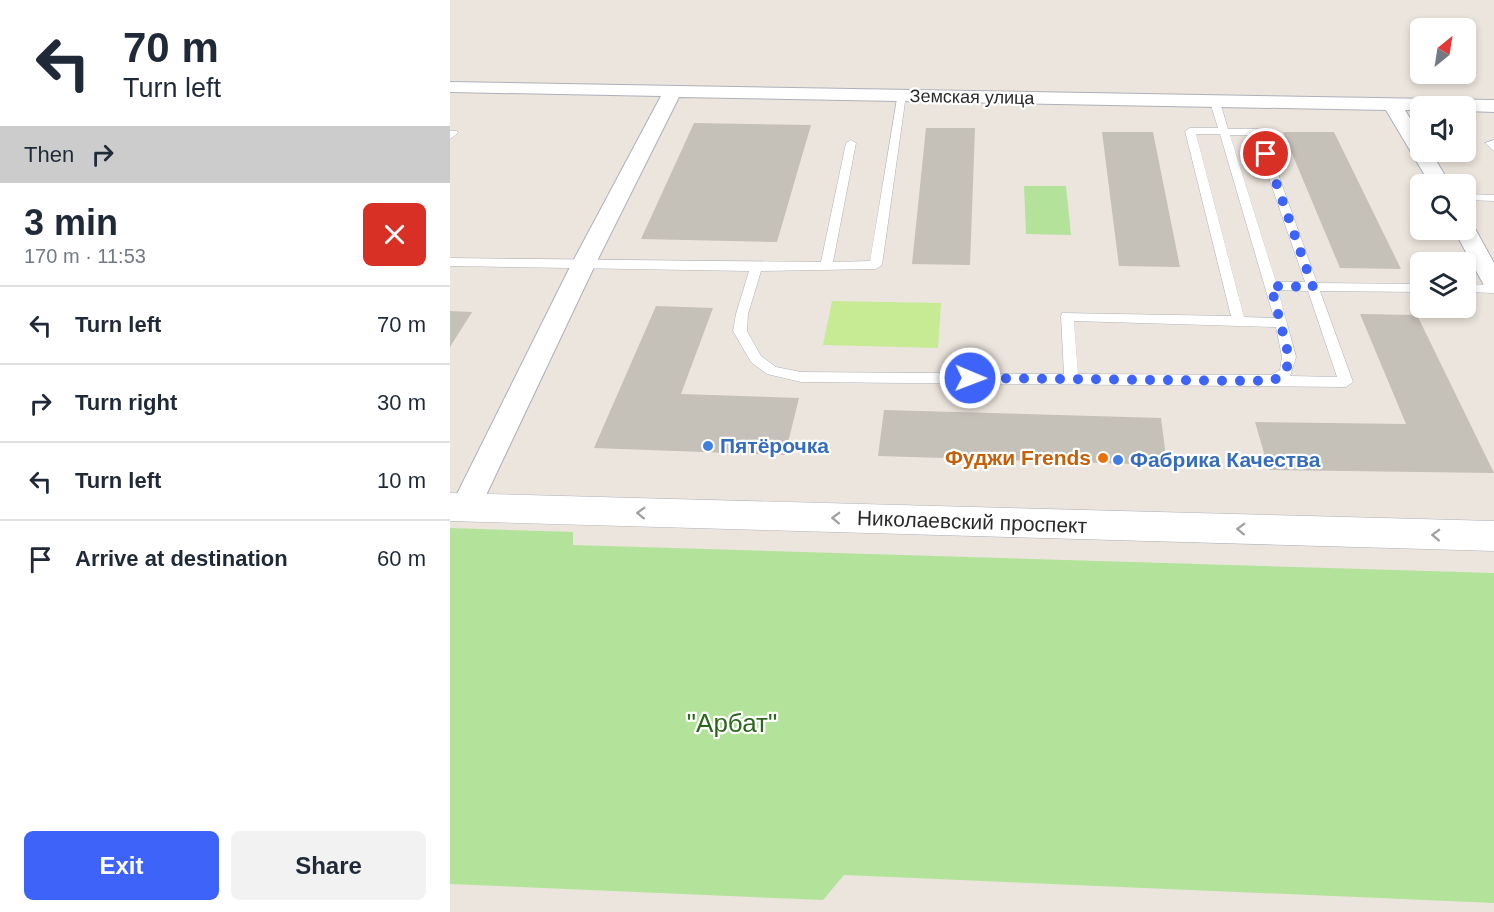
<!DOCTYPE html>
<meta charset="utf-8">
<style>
:root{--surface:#fff;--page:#f2f2f3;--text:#1f2937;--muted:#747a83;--line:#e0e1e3;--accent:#3e63f8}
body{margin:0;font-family:Helvetica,sans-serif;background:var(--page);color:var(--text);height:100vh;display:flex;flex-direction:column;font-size:22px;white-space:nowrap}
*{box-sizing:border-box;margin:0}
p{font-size:20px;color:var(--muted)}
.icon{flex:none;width:33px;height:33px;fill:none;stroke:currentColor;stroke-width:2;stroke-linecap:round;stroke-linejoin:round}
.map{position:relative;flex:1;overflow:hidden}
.details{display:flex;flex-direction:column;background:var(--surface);width:450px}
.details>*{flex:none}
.guide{background:#fff;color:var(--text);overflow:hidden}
.needle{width:39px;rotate:30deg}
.tools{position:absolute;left:960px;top:18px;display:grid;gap:12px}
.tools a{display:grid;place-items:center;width:66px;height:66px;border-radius:9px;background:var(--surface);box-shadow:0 3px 9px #0003;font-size:30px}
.pin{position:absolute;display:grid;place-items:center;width:51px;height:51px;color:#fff;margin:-26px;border:3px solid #fff;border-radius:50%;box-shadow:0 2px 6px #0007}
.me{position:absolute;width:66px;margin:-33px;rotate:91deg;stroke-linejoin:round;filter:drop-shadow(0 0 4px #0008)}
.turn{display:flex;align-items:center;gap:21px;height:126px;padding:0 24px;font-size:27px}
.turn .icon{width:78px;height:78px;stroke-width:2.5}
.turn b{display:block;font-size:42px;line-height:51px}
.then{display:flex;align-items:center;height:57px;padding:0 24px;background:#0003;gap:12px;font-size:22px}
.round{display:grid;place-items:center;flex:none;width:63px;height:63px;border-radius:9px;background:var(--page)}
.overview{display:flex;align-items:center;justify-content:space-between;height:102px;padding:0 24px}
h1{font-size:36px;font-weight:800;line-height:45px}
.primary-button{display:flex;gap:12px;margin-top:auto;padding:12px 24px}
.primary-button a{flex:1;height:69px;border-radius:9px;background:var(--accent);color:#fff;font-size:24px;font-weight:800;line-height:69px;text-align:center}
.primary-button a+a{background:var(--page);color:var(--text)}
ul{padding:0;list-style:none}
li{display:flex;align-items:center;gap:18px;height:78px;padding:0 24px;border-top:2px solid var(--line)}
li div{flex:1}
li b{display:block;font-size:22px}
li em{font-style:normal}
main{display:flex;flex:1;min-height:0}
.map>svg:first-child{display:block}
</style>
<main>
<section class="details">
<div class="guide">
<div class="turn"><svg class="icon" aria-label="left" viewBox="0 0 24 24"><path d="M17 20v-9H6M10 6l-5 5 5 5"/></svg><div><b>70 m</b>Turn left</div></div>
<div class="then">Then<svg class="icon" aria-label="right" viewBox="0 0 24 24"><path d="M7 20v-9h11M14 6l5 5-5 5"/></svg></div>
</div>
<div class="overview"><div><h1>3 min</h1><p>170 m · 11:53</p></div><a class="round" style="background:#d93025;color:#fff"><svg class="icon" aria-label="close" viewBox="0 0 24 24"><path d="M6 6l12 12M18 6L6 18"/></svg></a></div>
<ul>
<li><svg class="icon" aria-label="left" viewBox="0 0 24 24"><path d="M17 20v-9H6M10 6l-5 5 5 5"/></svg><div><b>Turn left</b></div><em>70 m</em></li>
<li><svg class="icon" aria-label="right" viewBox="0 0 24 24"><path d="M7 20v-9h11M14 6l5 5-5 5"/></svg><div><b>Turn right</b></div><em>30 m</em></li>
<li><svg class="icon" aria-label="left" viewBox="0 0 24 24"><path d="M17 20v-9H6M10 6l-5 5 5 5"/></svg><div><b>Turn left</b></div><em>10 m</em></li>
<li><svg class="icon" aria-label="arrive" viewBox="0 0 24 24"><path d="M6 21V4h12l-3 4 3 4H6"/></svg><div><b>Arrive at destination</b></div><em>60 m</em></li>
</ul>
<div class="primary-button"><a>Exit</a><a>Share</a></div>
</section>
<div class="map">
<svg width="1044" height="912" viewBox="0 0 1044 912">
<rect width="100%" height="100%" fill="#ece5dd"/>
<path fill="#b3e39a" d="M574 186H616L621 235 576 234Z
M0 528 123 532V545L1044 573V903L394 875 373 900 0 884Z"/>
<path fill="#c7ea95" d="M382 301 491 303 488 348 373 345Z"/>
<path fill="#c5c0b8" d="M244 123 361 125 327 242 191 239Z
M476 128H525L520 265 462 264Z
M652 132H703L730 267 669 266Z
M833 132H884L951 269 890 268Z
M206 306 263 308 231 394 349 398 335 455 144 448Z
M0 311 22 312 0 347Z
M910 314 967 315 1044 473 819 470 805 422 956 424Z
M434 410 711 418 717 465 428 456Z"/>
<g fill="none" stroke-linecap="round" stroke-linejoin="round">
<g stroke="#adb0bb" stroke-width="1">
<path id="service" d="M448 93 456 95 432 265 426 269 311 271 298 314 297 331 311 356 326 367 351 372 614 374 611 316 612 313 781 316 735 131 740 128H768L760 102 765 99 770 102 778 129H808L813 132 867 283 970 284V292L870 291 903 382 896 387 351 382 317 374 301 362 283 331 286 314 299 271 0 266V258L371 262 396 143 401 140 406 143 383 262 420 261ZM746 134H770L824 318 794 317ZM780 135H804L855 282H826ZM828 290 858 291 887 377 840 376 846 357ZM624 321 826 327 832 357 830 370 821 375 628 374Z
M0 131H7L8 133 0 139Z
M1044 140V151L1035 143Z
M1016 194 1044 195V201L1016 200Z
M1016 284 1044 285V293L1016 292Z"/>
</g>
<g stroke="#adb0bb" stroke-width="2">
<path id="minor" d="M0 82 1044 100V112L1016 111V106H970V110H955L970 135V152H981L1000 184H980L936 110 229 97 145 265 30 508 26 517 15 520 4 517 0 508 121 265 211 96 0 92Z
M1016 223 1023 225 1044 263V292L1036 289 1004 230H1016Z"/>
</g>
<g stroke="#adb0bb" stroke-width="1">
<path id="secondary" d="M0 493 1044 521V551L0 521Z"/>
</g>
<use href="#service" fill="#fff" fill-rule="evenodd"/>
<use href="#minor" fill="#fff" fill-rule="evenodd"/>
<use href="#secondary" fill="#fff" fill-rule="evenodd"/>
</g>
<defs><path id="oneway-chevron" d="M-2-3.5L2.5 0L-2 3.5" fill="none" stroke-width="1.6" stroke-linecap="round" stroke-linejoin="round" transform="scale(1.5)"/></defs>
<g stroke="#a0a0a0">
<use href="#oneway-chevron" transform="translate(191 513) rotate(-178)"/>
<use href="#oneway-chevron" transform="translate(386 518) rotate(-178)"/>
<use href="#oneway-chevron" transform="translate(791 529) rotate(-178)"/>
<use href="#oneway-chevron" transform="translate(986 535) rotate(-178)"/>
</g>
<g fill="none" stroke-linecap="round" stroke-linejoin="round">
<path stroke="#3e63f8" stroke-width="10" stroke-dasharray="0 18" d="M520 378 804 381 824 380 836 372 839 357 821 286 863 287 816 154"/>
</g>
<g fill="#3f7fe0" stroke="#fff" stroke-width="2">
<circle cx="258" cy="446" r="6"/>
<circle cx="668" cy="460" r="6"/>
</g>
<circle fill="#e8710a" stroke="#fff" stroke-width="2" cx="653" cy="458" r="6"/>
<g text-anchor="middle" stroke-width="4.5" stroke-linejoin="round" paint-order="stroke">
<g font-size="18" fill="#2b2b2b" stroke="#fff">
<text transform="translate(522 97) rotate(1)" y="6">Земская улица</text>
</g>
<g font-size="21" font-weight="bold" fill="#366cbe" stroke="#fff" text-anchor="start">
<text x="270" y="453">Пятёрочка</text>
<text x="680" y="467">Фабрика Качества</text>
</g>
<g font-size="21" font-weight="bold" fill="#c56008" stroke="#fff" text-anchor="end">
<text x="641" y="465">Фуджи Frends</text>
</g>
<g font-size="21" fill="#2b2b2b" stroke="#fff">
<text transform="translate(522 522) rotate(2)" y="7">Николаевский проспект</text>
</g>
<g font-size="26" fill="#2c681b" stroke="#fff">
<text x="282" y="732">"Арбат"</text>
</g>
</g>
</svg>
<div class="tools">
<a><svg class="needle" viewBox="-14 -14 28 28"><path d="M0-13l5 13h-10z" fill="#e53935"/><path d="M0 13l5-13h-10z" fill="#747a83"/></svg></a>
<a><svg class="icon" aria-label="sound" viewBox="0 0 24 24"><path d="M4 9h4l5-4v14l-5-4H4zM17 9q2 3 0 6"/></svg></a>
<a><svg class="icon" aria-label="search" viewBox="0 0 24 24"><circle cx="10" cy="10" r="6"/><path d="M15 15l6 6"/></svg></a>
<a><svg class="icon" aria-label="layers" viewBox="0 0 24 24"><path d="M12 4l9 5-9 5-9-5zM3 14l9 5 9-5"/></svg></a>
</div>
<div class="pin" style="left:816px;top:154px;background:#d93025"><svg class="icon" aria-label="arrive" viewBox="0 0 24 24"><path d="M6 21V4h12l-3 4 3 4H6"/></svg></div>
<svg class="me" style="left:520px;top:378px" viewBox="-20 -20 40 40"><circle r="17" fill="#3e63f8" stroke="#fff" stroke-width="3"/><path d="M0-11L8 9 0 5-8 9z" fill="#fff"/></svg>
</div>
</main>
